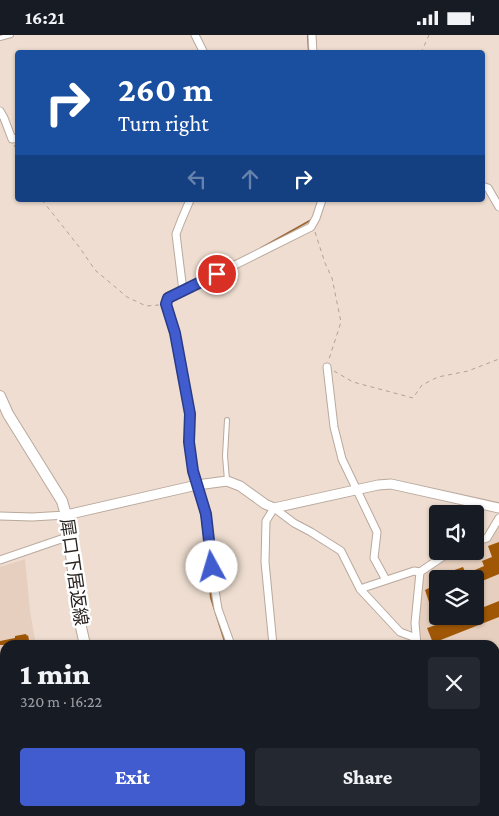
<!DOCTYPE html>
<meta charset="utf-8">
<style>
:root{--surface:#171b24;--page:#242831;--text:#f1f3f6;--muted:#9ea1a6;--accent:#415ccf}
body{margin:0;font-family:"Crimson Pro","Noto Sans JP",serif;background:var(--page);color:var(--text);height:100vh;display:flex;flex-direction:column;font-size:19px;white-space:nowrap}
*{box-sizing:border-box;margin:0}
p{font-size:16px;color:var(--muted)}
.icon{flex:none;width:28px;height:28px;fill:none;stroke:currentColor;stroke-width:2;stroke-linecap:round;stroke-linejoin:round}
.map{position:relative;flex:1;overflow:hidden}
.drawer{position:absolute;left:0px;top:605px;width:500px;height:176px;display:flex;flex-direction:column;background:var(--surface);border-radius:15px 15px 0 0;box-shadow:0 1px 4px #0004}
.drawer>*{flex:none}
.top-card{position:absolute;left:15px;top:15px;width:470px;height:152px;border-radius:5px;box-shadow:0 1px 4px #0004;background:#1a4fa0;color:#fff;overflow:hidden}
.buttons{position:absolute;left:429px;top:470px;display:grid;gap:10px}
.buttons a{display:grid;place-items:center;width:55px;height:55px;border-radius:5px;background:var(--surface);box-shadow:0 1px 4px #0004;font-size:25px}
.pin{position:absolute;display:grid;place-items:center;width:42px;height:42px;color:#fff;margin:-21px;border:2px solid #fff;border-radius:50%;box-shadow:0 1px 5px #0007}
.me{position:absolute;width:55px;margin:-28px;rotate:354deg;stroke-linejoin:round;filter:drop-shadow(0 0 4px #0008)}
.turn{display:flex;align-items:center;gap:18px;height:105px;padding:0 20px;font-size:22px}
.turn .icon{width:65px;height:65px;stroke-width:2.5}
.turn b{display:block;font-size:35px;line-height:42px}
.lanes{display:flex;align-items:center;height:48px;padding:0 20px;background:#0003;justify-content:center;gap:25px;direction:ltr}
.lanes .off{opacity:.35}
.round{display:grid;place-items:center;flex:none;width:52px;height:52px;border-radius:5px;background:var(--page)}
.headline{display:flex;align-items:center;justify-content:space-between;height:85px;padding:0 20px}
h1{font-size:30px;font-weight:800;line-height:38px}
.button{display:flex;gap:10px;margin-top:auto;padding:10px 20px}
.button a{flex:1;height:58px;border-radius:5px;background:var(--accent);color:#fff;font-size:20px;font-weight:800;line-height:58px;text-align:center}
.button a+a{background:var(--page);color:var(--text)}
.status{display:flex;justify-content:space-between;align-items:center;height:35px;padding:0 25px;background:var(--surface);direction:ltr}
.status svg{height:14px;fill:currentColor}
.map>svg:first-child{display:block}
</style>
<div class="status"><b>16:21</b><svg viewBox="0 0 49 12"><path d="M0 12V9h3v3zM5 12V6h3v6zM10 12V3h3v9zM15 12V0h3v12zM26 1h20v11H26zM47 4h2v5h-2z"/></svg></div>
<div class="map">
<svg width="499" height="781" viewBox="0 0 499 781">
<rect width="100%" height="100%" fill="#eeddd0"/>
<path fill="#e6cfbe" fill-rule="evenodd" d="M499 491V673H495V610H421L418 589 423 538 453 518 458 516H475V510L492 504ZM438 544H475V581H438Z
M25 524 30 576 36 610H5V688L0 681V532Z"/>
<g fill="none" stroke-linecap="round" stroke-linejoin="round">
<path stroke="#9c6637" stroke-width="2" d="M308 0 309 18
M261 213 311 185
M185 251 232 228
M178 333 187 385
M199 468 202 484 211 563 226 610
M325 776 328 781"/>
</g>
<path fill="#9f5706" d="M499 507V539L475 549V544H447L446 538 463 532 466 539 484 531 482 526 492 522 488 511Z
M438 543V564L429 567 425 555 433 551 431 546Z
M499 566V582L433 608 427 593 442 588 440 584 443 581H475V568L479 574Z
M26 599 27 601 28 600 30 610H0V606L15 603V601Z"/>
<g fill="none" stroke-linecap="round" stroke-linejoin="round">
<g stroke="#b9a99d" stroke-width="6">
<path id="service" d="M0 3 11 0
M227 445 225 421 227 385"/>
</g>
<g stroke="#b9a99d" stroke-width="9">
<path id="minor" d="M195 0 204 18
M312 0 313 18
M0 76 4 83 12 104 18 103
M482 151 488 153 499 172
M183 256 176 199 181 186 190 165
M327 332 334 392 342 424 377 497 374 523 386 545
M0 481 32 482 66 480
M475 507 487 503 499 483
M0 525 70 501
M360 554 414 536 420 537
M231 610 218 574 214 549 206 479 193 436 189 407 191 379 175 298 166 269 169 263 311 192 316 183 322 165
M273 610 265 527 266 486 274 473 294 488 311 497 341 516 360 554 400 597 416 603
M417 610 415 588 420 537 451 516
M495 678 499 677
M495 755 499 756
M330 776 333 781
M21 781 24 776
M241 781 248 776"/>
</g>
<g stroke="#b9a99d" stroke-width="11">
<path id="tertiary" d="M66 480 197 450 227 446 240 451 265 469 274 473 378 450 391 449 499 473"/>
</g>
<g stroke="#b9a99d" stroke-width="12">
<path id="secondary" d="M0 361 8 379 62 466 66 480 79 583 85 610
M112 776 114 781"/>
</g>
<path stroke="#b1a399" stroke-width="1" stroke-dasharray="4 4" stroke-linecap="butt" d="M421 18 429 0
M14 110 18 118
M42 165 80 213 95 235 127 262 146 271 159 270
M315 197 325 228 332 243 341 287 329 324
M334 336 353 347 413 363 422 350 438 342 468 336 499 324"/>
<use href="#service" stroke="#fff" stroke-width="4"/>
<use href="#minor" stroke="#fff" stroke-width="7"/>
<use href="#tertiary" stroke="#fff" stroke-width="9"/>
<use href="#secondary" stroke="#fff" stroke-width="10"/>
</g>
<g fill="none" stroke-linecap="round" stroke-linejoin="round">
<g stroke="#2a3c87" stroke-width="12">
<path id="route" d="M212 532 206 479 193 436 189 407 190 379 175 298 166 269 168 263 217 239"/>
</g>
<use href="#route" stroke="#415ccf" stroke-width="9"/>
</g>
<g text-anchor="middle" stroke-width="5" stroke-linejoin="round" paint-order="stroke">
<g font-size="18" fill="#29231f" stroke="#fff">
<text transform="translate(74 537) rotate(82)" y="6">犀口下居返線</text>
</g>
</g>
</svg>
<div class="buttons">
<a><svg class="icon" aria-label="sound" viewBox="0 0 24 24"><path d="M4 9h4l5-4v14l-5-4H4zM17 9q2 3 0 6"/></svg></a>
<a><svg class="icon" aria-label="layers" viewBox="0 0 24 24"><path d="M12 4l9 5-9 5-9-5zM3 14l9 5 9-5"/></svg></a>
</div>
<div class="pin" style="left:217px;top:239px;background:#d93025"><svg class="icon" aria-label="arrive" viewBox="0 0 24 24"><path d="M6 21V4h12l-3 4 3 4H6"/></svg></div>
<svg class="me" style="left:212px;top:532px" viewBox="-20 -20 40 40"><circle r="19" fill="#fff"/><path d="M0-13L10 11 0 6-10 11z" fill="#415ccf"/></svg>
<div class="top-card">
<div class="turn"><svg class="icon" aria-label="right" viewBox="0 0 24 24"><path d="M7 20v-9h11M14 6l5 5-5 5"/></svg><div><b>260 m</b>Turn right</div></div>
<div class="lanes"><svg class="icon off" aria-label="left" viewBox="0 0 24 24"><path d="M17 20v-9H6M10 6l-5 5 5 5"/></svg><svg class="icon off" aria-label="ahead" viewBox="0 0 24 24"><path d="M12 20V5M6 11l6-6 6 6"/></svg><svg class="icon" aria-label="right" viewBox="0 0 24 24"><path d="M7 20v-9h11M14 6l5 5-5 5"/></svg></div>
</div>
<section class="drawer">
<div class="headline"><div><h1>1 min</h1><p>320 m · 16:22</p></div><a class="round"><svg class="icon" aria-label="close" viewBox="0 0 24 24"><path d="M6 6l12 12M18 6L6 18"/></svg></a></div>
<div class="button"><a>Exit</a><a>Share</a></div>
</section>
</div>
